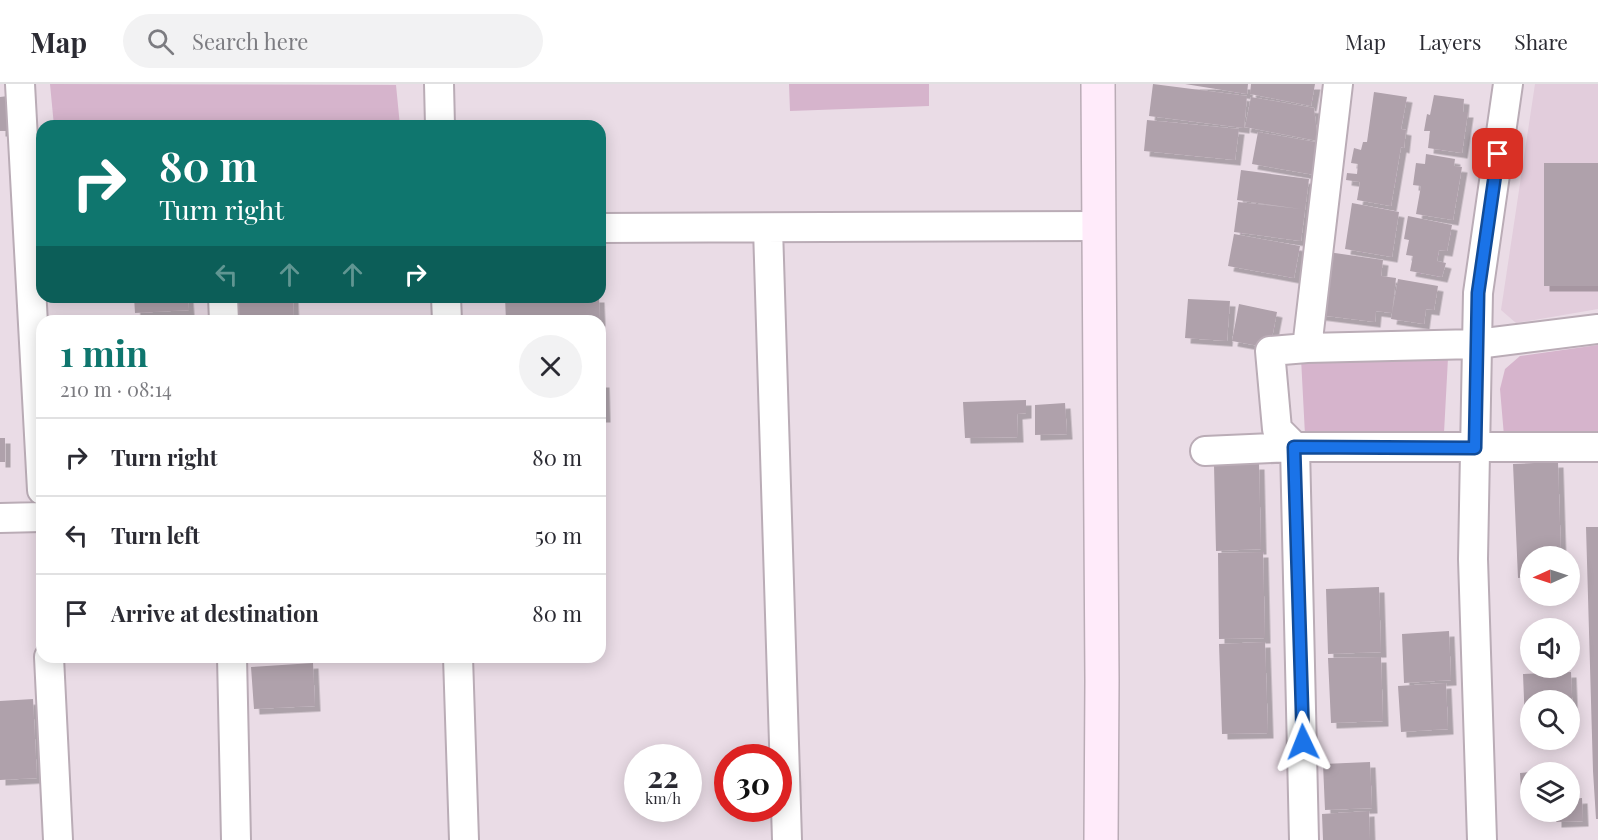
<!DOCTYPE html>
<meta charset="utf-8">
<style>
:root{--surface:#fff;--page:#f2f2f3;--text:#2b2b33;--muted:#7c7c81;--line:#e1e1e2;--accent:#0f766e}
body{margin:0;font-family:"Playfair Display",serif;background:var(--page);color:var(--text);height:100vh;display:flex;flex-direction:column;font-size:22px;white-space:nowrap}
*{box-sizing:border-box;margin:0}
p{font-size:20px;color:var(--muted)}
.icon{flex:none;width:33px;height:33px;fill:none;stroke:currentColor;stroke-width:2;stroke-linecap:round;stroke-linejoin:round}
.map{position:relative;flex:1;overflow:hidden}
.drawer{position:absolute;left:36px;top:231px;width:570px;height:348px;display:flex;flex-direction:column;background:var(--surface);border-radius:18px;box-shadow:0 3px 15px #0003}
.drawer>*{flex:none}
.top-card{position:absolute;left:36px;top:36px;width:570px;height:183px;border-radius:18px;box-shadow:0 3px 15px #0003;background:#0f766e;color:#fff;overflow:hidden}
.needle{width:39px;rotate:267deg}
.fabs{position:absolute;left:1520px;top:462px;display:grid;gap:12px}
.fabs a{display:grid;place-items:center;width:60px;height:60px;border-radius:50%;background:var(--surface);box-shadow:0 3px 15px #0003;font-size:30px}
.speed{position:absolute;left:624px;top:660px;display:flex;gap:12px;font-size:30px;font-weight:700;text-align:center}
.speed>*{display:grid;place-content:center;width:78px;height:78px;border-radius:50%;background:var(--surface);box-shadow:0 3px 15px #0003;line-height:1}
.speed small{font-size:15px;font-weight:400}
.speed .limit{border:9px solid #d22;background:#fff;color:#111}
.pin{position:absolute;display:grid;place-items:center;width:51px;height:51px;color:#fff;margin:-26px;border-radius:12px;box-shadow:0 3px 9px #0006}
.me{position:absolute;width:66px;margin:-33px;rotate:358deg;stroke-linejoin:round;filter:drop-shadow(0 0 4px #0008)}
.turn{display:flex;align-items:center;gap:21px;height:126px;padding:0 24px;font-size:27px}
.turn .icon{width:78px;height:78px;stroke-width:2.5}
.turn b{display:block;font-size:42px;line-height:51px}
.lanes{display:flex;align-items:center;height:57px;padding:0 24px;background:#0003;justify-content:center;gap:30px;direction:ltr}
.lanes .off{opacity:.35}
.round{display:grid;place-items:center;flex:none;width:63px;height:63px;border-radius:32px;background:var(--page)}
.head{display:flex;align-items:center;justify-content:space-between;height:102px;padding:0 24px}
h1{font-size:36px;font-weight:700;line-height:45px;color:var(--accent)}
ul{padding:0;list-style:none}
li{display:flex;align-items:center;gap:18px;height:78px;padding:0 24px;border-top:2px solid var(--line)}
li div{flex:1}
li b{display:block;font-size:22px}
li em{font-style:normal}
header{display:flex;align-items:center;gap:36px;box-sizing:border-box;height:84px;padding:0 30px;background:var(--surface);border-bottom:2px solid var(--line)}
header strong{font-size:28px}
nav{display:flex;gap:33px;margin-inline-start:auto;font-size:21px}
.search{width:420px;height:54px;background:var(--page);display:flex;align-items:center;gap:15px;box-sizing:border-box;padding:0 21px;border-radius:33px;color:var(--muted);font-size:22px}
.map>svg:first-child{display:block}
</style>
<header>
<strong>Map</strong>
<div class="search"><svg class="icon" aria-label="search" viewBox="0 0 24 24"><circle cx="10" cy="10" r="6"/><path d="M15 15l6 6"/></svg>Search here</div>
<nav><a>Map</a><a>Layers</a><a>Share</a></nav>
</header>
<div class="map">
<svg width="1598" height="756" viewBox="0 0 1598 756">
<defs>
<filter id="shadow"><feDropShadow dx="5.5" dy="5.5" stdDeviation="0" flood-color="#0004"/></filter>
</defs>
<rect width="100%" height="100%" fill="#eadce6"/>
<path fill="#e2cddc" d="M1535 0H1598V225L1516 239 1501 226Z"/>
<path fill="#d6b4cc" d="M50 0 396 1 400 42H54Z
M789 0H929V22L790 27Z
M1598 261V352H1504L1500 305 1505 285 1520 272Z
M1301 274H1448L1444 349 1305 351Z"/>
<path fill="#afa1ab" filter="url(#shadow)" d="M1153 0 1247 12 1244 44 1149 32Z
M1185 0H1248L1247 10Z
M1251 0H1315L1311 22 1250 10Z
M1374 8 1407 13 1401 45 1406 46 1404 64 1401 63 1391 122 1357 116 1360 98 1346 96 1347 89 1357 90 1358 80 1351 79 1354 64 1361 66 1363 58H1367Z
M1434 11 1464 15 1463 28H1468L1462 69 1428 64 1430 47H1424L1427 30 1430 31Z
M8 12 10 47H0V13Z
M1251 13 1314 24 1318 57 1245 43Z
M1147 36 1239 45 1235 76 1144 67Z
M1258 48 1321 59 1315 91 1252 80Z
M1426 70 1455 75 1454 82 1462 83 1453 136 1416 130 1421 102 1413 101 1416 79 1425 80Z
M1544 79H1598V202H1544Z
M1241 86 1309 95 1301 157 1234 148 1238 118 1301 125 1237 116Z
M1352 119 1399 128 1392 173 1345 165Z
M1408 132 1452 141 1447 167 1439 166 1437 177 1446 179 1442 193 1410 187 1413 172 1406 171 1409 156 1404 155Z
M1234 150 1300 162 1294 194 1228 182Z
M1328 168 1383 176 1381 192 1396 194 1392 229 1376 227 1375 238 1319 231Z
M1398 195 1438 202 1434 226 1426 225 1424 240 1391 235Z
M134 213H188L189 226 135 229Z
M231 213H293L294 237H232Z
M505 213H599L600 237H506Z
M1188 215 1230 217 1227 257 1185 254Z
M1239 220 1277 228 1270 264 1232 257Z
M600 298H604L605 333H600Z
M1026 316V329L1017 330 1018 353 965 354 963 318Z
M1065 319 1067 350 1035 351V321Z
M0 354H5V378H0Z
M1558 378 1561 472H1530V493L1518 494 1513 380Z
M1259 380 1261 465 1216 467 1214 381Z
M1586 443H1598V735H1596L1593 687Z
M1263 468 1265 554 1219 555 1218 469Z
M1379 503 1381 568 1328 570 1326 505Z
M1449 547 1451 596 1404 599 1402 550Z
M1265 558 1268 649 1222 650 1219 560Z
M1381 573 1383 637 1331 639 1328 574Z
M313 579 315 622 254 625 251 583Z
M1571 588 1573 638H1569V616H1530V640H1525L1523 590Z
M1446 599 1448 645 1401 648 1398 602Z
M33 615 37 694 0 696V617Z
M1370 678 1372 724 1325 726 1323 680Z
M1530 688V705L1521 706 1520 689Z
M1582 714 1583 737 1556 738V728H1569V715Z
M1369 727 1370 756H1323L1322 730Z"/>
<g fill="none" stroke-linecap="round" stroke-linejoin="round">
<g stroke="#baacb6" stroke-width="32">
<path id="street" d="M20 0 42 406
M439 0 440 42
M600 144 1100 142
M768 144 787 756
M223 213 224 237
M446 213 447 237
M1307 264 1477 260 1598 245
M1205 367 1295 363H1598
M0 434 42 433
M49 573 58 756
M232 573 236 756
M458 573 464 756
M1304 756 1295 363 1277 345 1270 267 1307 264 1338 0
M1482 756 1473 475 1478 209 1508 0"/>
</g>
<g stroke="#baacb6" stroke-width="36">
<path id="secondary" d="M1098 0 1102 597 1101 756"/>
</g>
<use href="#street" stroke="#fff" stroke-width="28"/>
<use href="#secondary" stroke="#ffebfa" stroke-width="33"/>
</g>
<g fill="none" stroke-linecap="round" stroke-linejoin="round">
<g stroke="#114b97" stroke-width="15">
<path id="route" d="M1303 658 1294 363 1475 364 1478 209 1498 70"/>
</g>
<use href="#route" stroke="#1a73e8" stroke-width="10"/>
</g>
</svg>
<div class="fabs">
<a><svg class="needle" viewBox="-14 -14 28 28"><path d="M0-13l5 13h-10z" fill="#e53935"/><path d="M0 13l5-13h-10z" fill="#7c7c81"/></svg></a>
<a><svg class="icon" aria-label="sound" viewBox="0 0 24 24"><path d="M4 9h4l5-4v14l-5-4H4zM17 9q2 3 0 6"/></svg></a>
<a><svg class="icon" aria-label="search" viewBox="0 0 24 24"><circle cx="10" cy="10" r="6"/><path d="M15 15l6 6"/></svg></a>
<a><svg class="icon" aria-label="layers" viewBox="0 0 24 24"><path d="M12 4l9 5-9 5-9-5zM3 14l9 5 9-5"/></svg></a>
</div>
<div class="speed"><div>22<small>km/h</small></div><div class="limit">30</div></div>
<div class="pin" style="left:1498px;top:70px;background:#d93025"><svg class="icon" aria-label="arrive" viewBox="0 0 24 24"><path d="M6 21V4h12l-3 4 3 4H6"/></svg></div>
<svg class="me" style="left:1303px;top:658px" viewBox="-20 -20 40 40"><path d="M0-17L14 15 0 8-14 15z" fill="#1a73e8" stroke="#fff" stroke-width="4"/></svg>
<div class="top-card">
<div class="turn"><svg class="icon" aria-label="right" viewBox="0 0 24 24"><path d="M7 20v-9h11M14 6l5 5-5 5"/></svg><div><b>80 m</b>Turn right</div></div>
<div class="lanes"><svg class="icon off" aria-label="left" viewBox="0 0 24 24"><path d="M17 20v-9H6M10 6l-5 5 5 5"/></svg><svg class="icon off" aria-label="ahead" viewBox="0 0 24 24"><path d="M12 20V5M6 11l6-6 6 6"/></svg><svg class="icon off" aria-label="ahead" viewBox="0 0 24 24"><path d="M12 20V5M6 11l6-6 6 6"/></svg><svg class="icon" aria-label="right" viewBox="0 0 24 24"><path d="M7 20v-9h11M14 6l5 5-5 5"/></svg></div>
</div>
<section class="drawer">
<div class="head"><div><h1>1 min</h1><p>210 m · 08:14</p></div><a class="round"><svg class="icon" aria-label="close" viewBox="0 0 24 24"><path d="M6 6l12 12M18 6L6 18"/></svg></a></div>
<ul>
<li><svg class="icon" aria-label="right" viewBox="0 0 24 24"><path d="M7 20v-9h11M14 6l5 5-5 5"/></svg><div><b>Turn right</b></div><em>80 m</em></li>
<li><svg class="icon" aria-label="left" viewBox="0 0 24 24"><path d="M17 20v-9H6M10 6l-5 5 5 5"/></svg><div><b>Turn left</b></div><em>50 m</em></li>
<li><svg class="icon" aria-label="arrive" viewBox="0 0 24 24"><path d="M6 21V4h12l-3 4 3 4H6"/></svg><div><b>Arrive at destination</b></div><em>80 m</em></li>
</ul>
</section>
</div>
